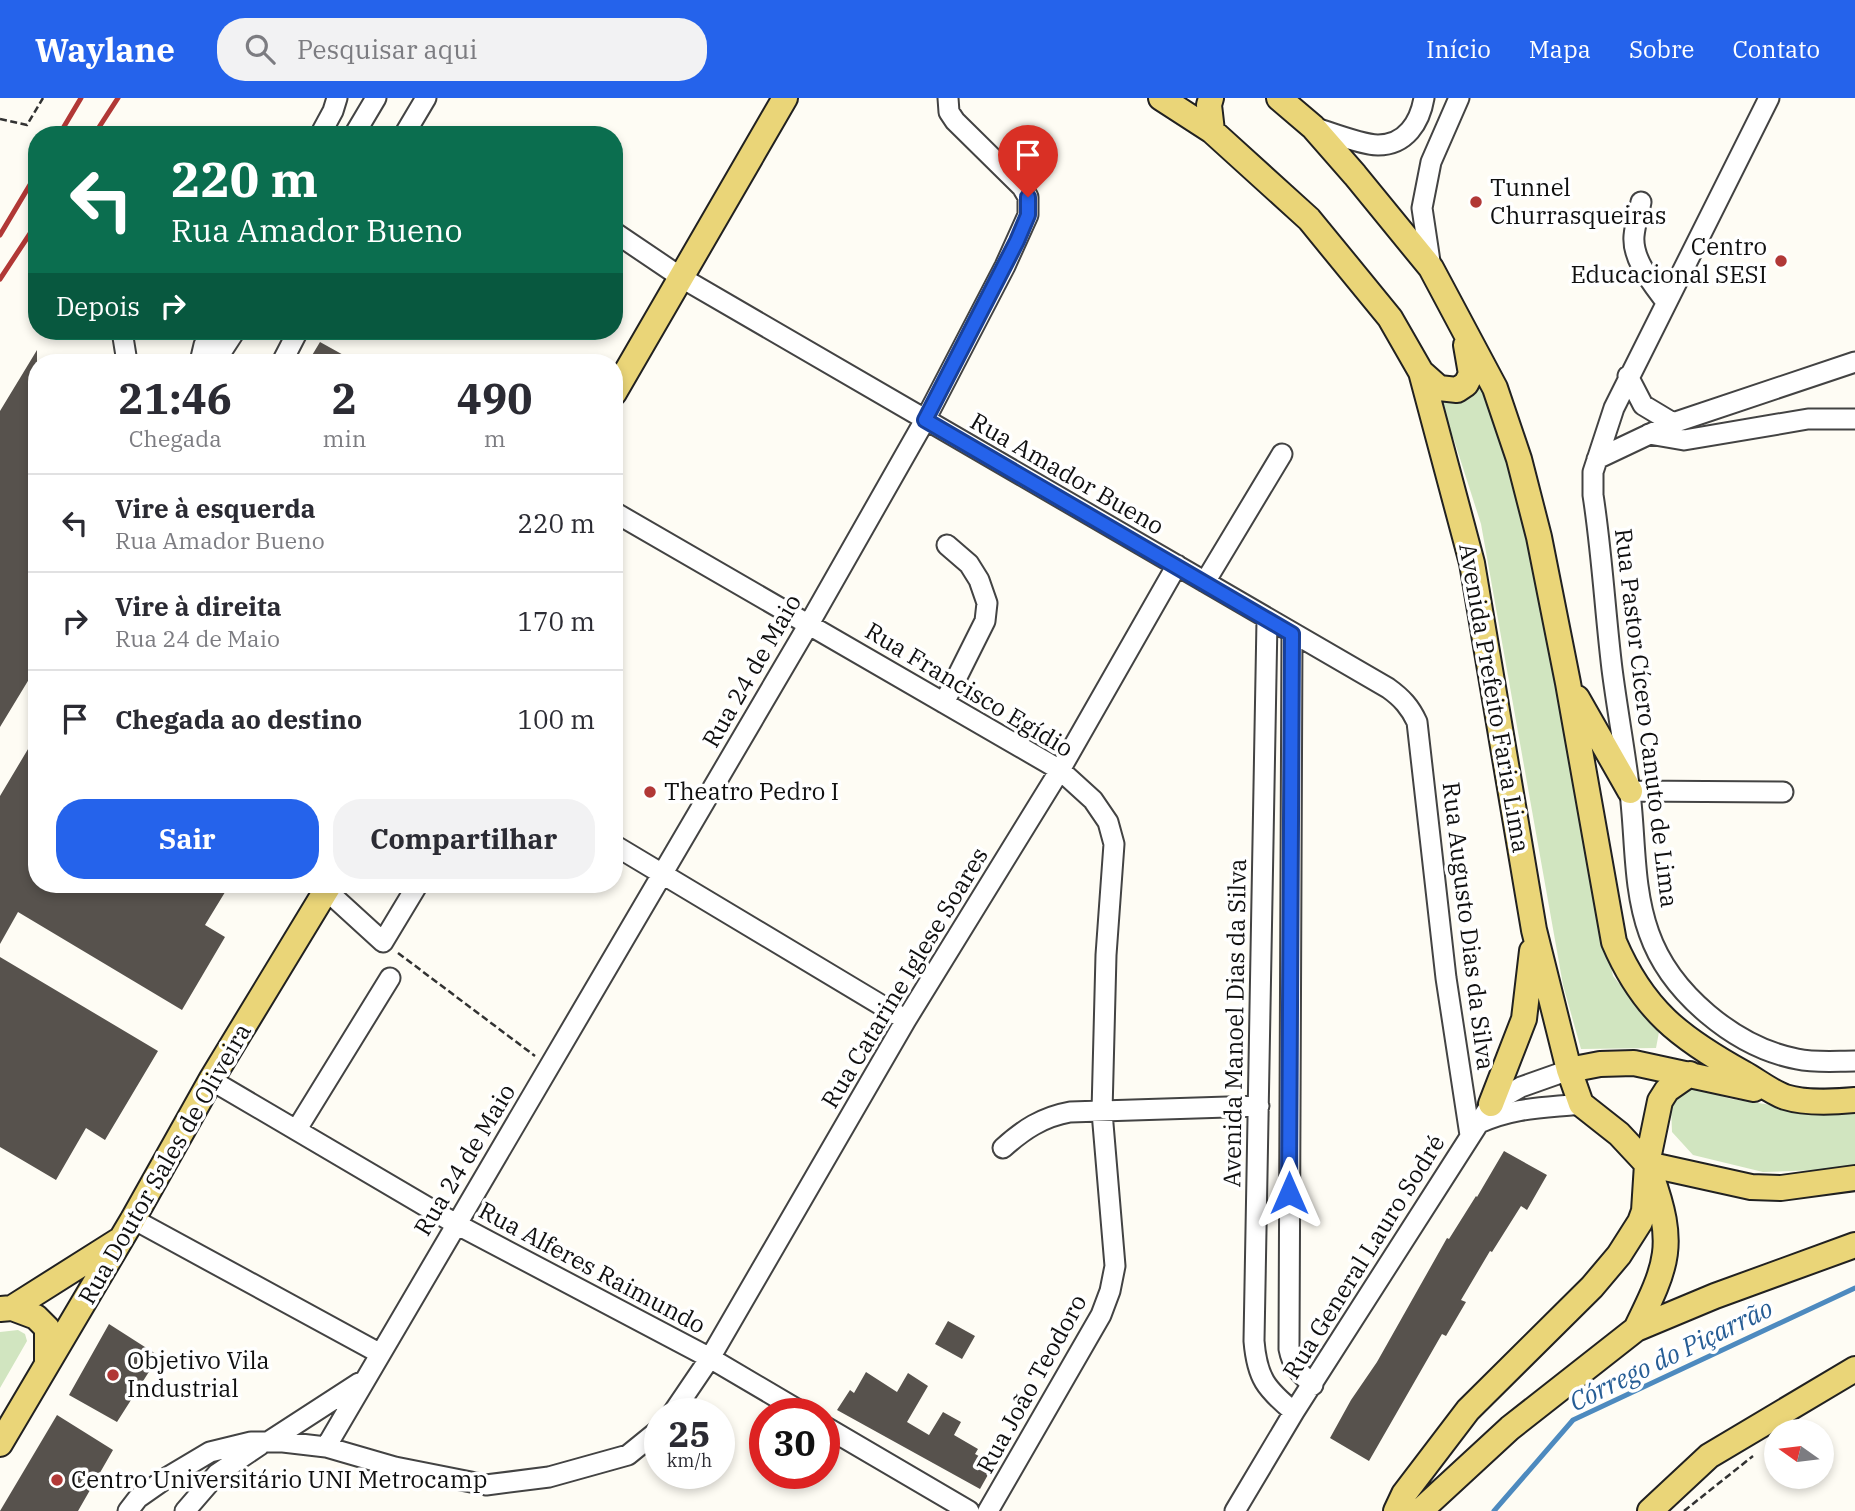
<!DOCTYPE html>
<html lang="pt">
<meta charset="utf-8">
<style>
:root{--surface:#fff;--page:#f2f2f3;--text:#2b2b33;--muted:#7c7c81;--line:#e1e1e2;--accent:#2563eb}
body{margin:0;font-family:"IBM Plex Serif",serif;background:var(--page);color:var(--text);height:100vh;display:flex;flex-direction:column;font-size:26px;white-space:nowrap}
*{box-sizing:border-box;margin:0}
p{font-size:23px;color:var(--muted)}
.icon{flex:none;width:38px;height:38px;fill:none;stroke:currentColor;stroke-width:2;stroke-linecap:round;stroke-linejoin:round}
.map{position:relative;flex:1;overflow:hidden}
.sheet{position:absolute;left:28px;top:256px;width:595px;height:539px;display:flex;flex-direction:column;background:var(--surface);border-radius:28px;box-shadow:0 4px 10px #0003}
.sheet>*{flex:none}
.top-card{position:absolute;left:28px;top:28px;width:595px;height:214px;border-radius:28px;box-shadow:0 4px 10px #0003;background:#0b6e4f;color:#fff;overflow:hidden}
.needle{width:46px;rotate:284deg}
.buttons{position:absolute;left:1764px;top:1321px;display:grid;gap:14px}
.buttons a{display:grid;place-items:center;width:70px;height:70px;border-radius:50%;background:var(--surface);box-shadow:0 4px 10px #0003;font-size:35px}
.speed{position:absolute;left:644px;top:1300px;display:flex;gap:14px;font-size:35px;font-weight:700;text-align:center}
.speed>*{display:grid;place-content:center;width:91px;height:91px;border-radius:50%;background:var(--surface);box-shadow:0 4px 10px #0003;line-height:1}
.speed small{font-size:18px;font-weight:400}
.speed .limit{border:10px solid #d22;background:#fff;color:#111}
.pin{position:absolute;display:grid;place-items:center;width:60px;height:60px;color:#fff;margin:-72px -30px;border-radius:50% 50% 50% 0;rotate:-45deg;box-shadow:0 0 7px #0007}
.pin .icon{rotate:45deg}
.me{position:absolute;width:77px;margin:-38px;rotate:0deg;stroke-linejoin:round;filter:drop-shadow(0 0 5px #0008)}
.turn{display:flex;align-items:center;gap:24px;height:147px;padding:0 28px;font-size:32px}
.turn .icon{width:91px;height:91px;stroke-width:2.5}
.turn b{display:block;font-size:49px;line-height:60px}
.then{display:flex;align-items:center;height:66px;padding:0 28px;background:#0003;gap:14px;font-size:26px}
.eta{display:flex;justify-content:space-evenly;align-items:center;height:119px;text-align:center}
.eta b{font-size:42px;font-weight:700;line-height:49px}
.action{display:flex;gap:14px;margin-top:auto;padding:14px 28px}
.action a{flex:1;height:80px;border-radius:28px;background:var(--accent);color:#fff;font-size:28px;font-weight:700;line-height:80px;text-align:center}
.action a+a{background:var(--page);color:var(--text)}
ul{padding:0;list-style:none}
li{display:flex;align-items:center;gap:21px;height:98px;padding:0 28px;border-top:2px solid var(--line)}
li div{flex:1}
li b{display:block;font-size:26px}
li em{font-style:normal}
header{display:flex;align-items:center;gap:42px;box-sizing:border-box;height:98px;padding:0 35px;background:var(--accent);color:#fff}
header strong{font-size:33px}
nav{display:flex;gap:38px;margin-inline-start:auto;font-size:24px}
.search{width:490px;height:63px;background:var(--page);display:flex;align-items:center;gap:18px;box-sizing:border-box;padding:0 24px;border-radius:28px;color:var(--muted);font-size:26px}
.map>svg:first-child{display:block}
</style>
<header>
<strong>Waylane</strong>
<div class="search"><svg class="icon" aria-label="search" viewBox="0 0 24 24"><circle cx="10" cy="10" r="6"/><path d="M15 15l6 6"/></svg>Pesquisar aqui</div>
<nav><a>Início</a><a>Mapa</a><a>Sobre</a><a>Contato</a></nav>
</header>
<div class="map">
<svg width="1855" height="1413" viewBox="0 0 1855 1413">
<rect width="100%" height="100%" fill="#fefcf4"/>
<path fill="#d1e5c0" d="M1488 286 1516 369 1613 878 1659 934 1656 950 1581 951 1563 887 1481 426 1454 342 1435 297Z
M1688 988 1731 1001 1799 1011 1855 1012V1068L1846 1071 1763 1074 1693 1057 1672 1034 1671 1009Z
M18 1232 25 1236 27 1243 0 1290V1234Z"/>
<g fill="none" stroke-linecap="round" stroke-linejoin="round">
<path stroke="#4d8abf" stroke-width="5" d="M1494 1413 1573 1322 1855 1190"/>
</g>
<path fill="#57524d" d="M320 244 356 264H308Z
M37 252V568L0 629V313Z
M37 636V786H230L205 827 225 839 182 912 18 814 0 846V698Z
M0 859 158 953 105 1042 86 1030 56 1082 0 1049Z
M1504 1053 1547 1077 1527 1112 1521 1108 1492 1154 1490 1153 1461 1202 1466 1204 1446 1238 1442 1236 1369 1363 1330 1340 1351 1302 1377 1264 1447 1140 1449 1141 1476 1098 1477 1099Z
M948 1223 975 1238 962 1261 935 1246Z
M109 1226 159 1258 117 1324 69 1297Z
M866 1274 897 1294 908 1275 928 1288 907 1324 929 1337 943 1314 961 1324 954 1337 978 1351 975 1356 994 1366 980 1391 837 1312 850 1292 854 1295Z
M57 1317 113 1352 78 1413H0Z"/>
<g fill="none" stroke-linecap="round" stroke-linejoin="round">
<g stroke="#434343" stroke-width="23">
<path id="minor" d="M1769 0 1614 310 1593 374V397C1602 455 1605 513 1612 571 1617 610 1624 648 1629 687 1636 735 1632 788 1649 835 1670 895 1735 949 1797 961 1816 965 1836 963 1855 963
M1313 29C1329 34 1362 47 1378 47 1406 47 1420 24 1424 0
M320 37 333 13 337 0
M354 37 376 0
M404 37 426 0
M1641 104C1639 115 1635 126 1634 138 1632 162 1653 186 1666 204
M614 134 682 180 1388 590C1402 600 1410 609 1417 624L1446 880 1470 1037
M1431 170 1422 110 1431 64 1459 0
M122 233 127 264
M200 264 204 247 212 233
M209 264 220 256 235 233
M282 264 298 233
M1628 278 1643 307 1673 325
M1649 336 1684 342 1808 321H1855
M1597 361 1673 325 1855 264
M614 414 1060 672 1093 702 1108 724 1114 746 1106 857 1102 1014 1115 1168 1110 1193 1101 1217 988 1413
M1205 484 1282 356
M1267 522 1254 1243C1257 1280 1266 1291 1294 1314
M1292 536 1289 1251C1292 1267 1300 1276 1313 1287
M944 605 985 523 987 505 979 482 969 466 947 447
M1630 693 1783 694
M614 747 906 922
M326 792 383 844 418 786
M211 982 456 1126 710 1260 805 1316
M1479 1025C1515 1009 1543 1010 1581 1006
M297 1031 390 880
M1003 1050C1023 1032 1042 1019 1070 1014L1259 1008
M133 1121 379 1255
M672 1316 710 1260 906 922 1060 672 1177 467
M824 1328 969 1413
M268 1344 359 1285
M326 1349 809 526 925 322 1005 168 1028 117V99L1022 89 955 23 949 14 948 0
M128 1413 138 1400 168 1379 210 1354 251 1344H283L326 1349 395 1369 486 1387 549 1379 628 1357 660 1331
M185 1413 217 1376 260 1347
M1235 1413 1294 1314 1491 1006 1521 989 1569 972"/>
</g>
<g stroke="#212121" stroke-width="28">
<path id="major" d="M1161 0 1212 33 1309 121 1390 220 1421 274 1472 465 1534 832 1569 972 1581 1006 1619 1036 1647 1066 1751 1089 1781 1090 1855 1080
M1211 0 1209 7 1212 33
M1279 0 1313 29 1355 77 1431 170 1495 290 1519 361 1539 439 1568 585 1614 844C1643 912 1680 940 1743 975 1756 982 1771 994 1785 999 1804 1005 1835 1004 1855 1002
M1421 274 1439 290 1457 292 1466 286 1471 276 1466 247
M614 295 785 0
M1577 600 1630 693
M1569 972 1600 966 1634 965 1754 991
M1491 1006 1524 921 1532 853
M12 1210 36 1219 47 1230V1265
M0 1211 12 1210 118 1143
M1636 1231C1668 1166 1676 1147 1651 1077
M0 1346 133 1121 211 982 330 786
M1396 1413 1404 1396 1468 1312 1592 1189 1619 1157 1640 1124 1644 1113 1647 1066 1660 1003 1667 992 1690 976
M1420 1413 1510 1330 1636 1231 1715 1198 1855 1147
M1650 1413 1709 1358 1855 1271"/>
</g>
<path stroke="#323232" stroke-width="2.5" stroke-dasharray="7 3.5" stroke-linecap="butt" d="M0 21 27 27 43 0
M398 855 535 958
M1684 1413 1753 1358"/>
<use href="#minor" stroke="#fff" stroke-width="19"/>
<use href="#major" stroke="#ead578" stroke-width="24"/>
<path stroke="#b13836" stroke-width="5" d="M59 37 81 0
M94 37 118 0
M0 137 37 75
M0 181 37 125"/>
</g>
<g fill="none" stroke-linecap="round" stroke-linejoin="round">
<g stroke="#184099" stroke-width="18">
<path id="route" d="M1028 99V117L1017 143 925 322 1292 536 1289 1095"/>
</g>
<use href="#route" stroke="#2563eb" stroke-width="12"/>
</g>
<g fill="#b13836" stroke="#fff" stroke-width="2.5">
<circle cx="1476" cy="104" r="7"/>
<circle cx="1781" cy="163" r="7"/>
<circle cx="650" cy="694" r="7"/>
<circle cx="113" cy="1277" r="7"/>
<circle cx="57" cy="1382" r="7"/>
</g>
<g text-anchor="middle" stroke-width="7" stroke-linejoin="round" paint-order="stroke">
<g font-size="24" fill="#101010" stroke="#fff" text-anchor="start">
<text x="1490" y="98">Tunnel<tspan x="1490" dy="28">Churrasqueiras</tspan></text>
<text x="1767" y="157" text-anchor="end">Centro<tspan x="1767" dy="28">Educacional SESI</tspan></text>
<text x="664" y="702">Theatro Pedro I</text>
<text x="127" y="1271">Objetivo Vila<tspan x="127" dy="28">Industrial</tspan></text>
<text x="71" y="1390">Centro Universitário UNI Metrocamp</text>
</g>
<g font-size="24" fill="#101010" stroke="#fff">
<text transform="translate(1067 376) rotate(30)" y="8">Rua Amador Bueno</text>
<text transform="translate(752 573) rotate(-60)" y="8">Rua 24 de Maio</text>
<text transform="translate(969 592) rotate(31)" y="8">Rua Francisco Egídio</text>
<text transform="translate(1494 600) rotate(80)" y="8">Avenida Prefeito Faria Lima</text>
<text transform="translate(1646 620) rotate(83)" y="8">Rua Pastor Cícero Canuto de Lima</text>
<text transform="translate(1468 828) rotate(83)" y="8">Rua Augusto Dias da Silva</text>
<text transform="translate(905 880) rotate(-59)" y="8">Rua Catarine Iglese Soares</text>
<text transform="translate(1235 925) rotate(-89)" y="8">Avenida Manoel Dias da Silva</text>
<text transform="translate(465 1062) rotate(-59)" y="8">Rua 24 de Maio</text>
<text transform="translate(165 1066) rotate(-60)" y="8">Rua Doutor Sales de Oliveira</text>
<text transform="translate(1364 1159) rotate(-58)" y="8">Rua General Lauro Sodré</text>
<text transform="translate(592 1170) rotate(28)" y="8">Rua Alferes Raimundo</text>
<text transform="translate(1032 1286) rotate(-61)" y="8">Rua João Teodoro</text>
</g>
<g font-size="26" font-style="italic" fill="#265d95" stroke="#fff">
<text transform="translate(1671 1257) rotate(-26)" y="9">Córrego do Piçarrão</text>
</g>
</g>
</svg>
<div class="buttons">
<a><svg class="needle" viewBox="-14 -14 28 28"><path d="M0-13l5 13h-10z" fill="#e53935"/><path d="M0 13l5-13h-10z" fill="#7c7c81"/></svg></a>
</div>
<div class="speed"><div>25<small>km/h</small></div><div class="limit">30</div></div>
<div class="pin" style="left:1028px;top:99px;background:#d93025"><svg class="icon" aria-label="arrive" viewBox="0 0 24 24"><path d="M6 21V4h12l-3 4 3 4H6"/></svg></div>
<svg class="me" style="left:1289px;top:1095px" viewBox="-20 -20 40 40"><path d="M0-17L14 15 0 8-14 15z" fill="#2563eb" stroke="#fff" stroke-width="4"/></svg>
<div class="top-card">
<div class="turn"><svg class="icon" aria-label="left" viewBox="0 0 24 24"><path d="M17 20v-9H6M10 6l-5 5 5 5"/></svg><div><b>220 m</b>Rua Amador Bueno</div></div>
<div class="then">Depois<svg class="icon" aria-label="right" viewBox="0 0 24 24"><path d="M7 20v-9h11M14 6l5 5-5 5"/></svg></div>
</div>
<section class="sheet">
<div class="eta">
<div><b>21:46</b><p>Chegada</p></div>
<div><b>2</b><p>min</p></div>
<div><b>490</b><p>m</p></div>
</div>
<ul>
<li><svg class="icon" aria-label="left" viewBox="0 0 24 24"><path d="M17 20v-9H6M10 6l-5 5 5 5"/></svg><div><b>Vire à esquerda</b><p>Rua Amador Bueno</p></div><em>220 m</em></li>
<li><svg class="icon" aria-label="right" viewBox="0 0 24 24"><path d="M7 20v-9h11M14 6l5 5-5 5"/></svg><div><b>Vire à direita</b><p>Rua 24 de Maio</p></div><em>170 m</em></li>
<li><svg class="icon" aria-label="arrive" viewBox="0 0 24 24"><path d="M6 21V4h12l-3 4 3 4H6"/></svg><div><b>Chegada ao destino</b></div><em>100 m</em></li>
</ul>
<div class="action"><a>Sair</a><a>Compartilhar</a></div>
</section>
</div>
